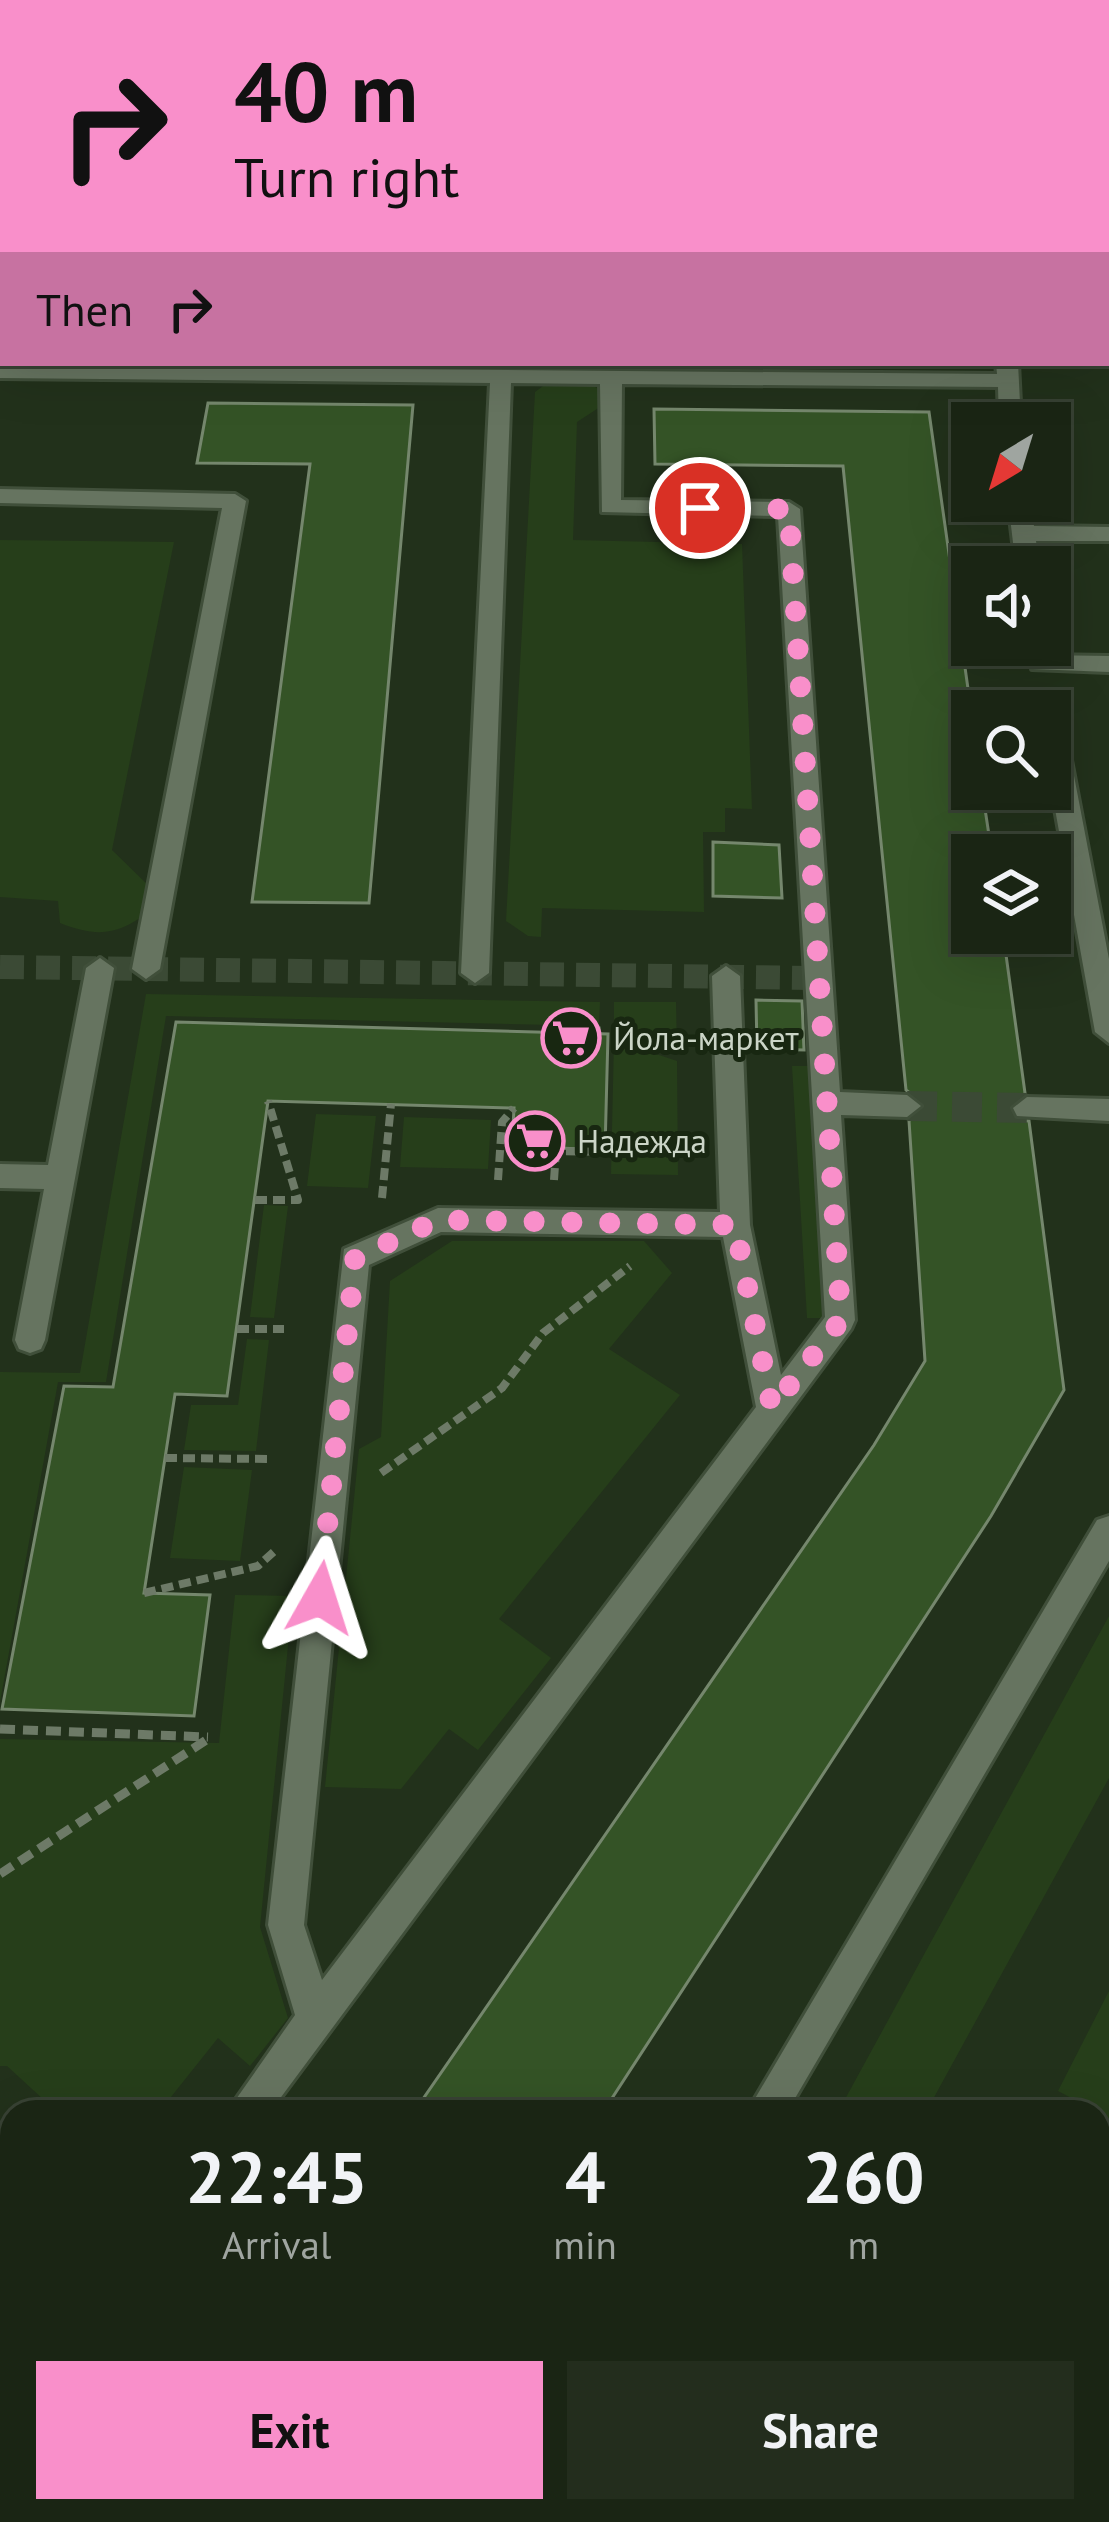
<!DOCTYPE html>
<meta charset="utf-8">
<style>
:root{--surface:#1a2514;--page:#232d1d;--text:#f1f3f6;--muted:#9fa5a0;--line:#384234;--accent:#f98fca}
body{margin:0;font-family:"PT Sans",sans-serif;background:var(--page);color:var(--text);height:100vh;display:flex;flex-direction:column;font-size:45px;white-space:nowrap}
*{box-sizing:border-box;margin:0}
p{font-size:39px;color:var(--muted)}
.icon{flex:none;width:66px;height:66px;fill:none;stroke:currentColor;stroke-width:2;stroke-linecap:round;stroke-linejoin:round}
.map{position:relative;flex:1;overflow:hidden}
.panel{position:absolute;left:0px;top:2100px;width:1110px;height:423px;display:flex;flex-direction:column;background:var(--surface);border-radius:36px 36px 0 0;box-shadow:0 12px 48px #0002,0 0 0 3px var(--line)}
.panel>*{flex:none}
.banner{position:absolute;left:0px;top:0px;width:1110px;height:366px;box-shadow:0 12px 48px #0002,0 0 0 3px var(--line);background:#f98fca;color:#111;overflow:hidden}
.needle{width:78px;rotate:218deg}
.tools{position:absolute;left:951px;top:402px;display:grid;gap:24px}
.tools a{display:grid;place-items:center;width:120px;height:120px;border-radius:0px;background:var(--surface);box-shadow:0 12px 48px #0002,0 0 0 3px var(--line);font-size:60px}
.pin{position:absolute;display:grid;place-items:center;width:102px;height:102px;color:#fff;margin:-51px;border:6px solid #fff;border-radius:50%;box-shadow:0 3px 12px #0007}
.me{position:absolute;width:132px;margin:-66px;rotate:6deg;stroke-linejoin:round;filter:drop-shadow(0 0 9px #0008)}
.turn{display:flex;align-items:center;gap:42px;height:252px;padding:0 36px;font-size:54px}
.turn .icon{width:156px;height:156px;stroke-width:2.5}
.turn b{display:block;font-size:84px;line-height:102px}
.then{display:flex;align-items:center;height:114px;padding:0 36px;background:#0003;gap:24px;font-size:45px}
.eta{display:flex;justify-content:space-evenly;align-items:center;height:204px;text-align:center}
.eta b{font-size:72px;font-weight:600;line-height:84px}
.primary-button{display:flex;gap:24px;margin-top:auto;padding:24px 36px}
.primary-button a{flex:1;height:138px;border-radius:0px;background:var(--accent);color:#111;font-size:48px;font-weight:600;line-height:138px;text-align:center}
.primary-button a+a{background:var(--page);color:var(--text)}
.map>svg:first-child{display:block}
</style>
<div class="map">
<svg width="1109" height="2522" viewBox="0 0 1109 2522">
<rect width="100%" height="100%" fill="#22311b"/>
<path fill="#263e1a" d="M586 381 600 390 603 405 577 422 573 540 742 544 752 809 725 808V832H703L704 912 542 908 541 937 528 936 506 921 535 392 547 383Z
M0 540 174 542 112 850 151 888 150 911C118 935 98 938 60 923L58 901 0 897Z
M146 994 600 1002 599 1026 166 1016 106 1382H58L0 1702V1372L80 1373Z
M614 1002H676L677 1051 614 1027Z
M614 1040 677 1061 678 1175 611 1174Z
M792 1066H812L828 1318H807Z
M316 1114 376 1116 368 1188 307 1186Z
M404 1117 491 1120 488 1169 400 1167Z
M264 1205 288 1206 274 1318 250 1317Z
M452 1241H644L672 1273 609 1349 680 1395 499 1619 551 1658 478 1750 449 1729 401 1789 325 1787 359 1449 381 1437 390 1281Z
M247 1339 269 1340 256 1451 184 1450 191 1405H238Z
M184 1467 252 1470 240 1561 170 1558Z
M235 1595 293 1596 260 1927 288 2018 250 2066 218 2038 159 2112H57L7 2066H0V1739L219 1743Z
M1109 1616V1778L926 2112H838Z
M1109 1991V2126L1098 2112 1058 2091Z
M0 2223 12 2229V2511H55L47 2522H0Z
M619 2511H1053L1068 2522H613Z"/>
<path fill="#345326" stroke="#75876d" stroke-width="3" d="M208 403 413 405 369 903 252 902 310 464 197 463Z
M654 409 929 412 972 717V789H982L992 855H972V933H1003L1025 1093 1009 1110 1017 1120 1029 1121 1064 1390 991 1516 603 2112H414L874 1445 925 1361 909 1121 926 1106 906 1090 843 466 655 464Z
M713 842 779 845 782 898 713 896Z
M756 1000 802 1001 804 1050 757 1049Z
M176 1022 608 1034 605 1150 512 1146 514 1108 268 1101 227 1396 175 1394 144 1593 210 1595 194 1716 2 1709 64 1386 113 1387Z"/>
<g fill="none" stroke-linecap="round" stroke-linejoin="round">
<path stroke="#3b4a35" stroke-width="24" stroke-dasharray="24 12" stroke-linecap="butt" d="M0 967 819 978"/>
<path stroke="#3b4a35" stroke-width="30" stroke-dasharray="30 15" stroke-linecap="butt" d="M907 1106 1027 1108"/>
<g stroke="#404f3a" stroke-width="6">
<path id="minor" d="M231 0H249L230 3Z
M946 0H964L965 3H947Z
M1107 130H1109V142H1107Z
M1107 283H1109V295H1107Z
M996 363H1018L1021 423H999L998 387 622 384 621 500 789 502 800 509 840 1092 907 1095 921 1106 907 1117 841 1115 855 1320 851 1329 270 2112H227L295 2015 268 1925 344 1249 438 1208 720 1212 712 976 726 966 740 976 750 1225 781 1375 825 1317 778 516 602 512 600 384 511 383 489 973 475 983 461 973 490 383 0 378V366L997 374ZM441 1232 723 1237 756 1407 322 1980 304 1925 369 1265Z
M0 489 235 494 246 501 160 969 146 979 132 969 222 508 0 503Z
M1008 501H1030L1034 526 1109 527V541H1036L1040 567H1016Z
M1041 655 1109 656V672L1032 669V657Z
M1050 704 1062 713 1109 959V1043L1095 1032 1050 781V711H1039Z
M100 958 114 968 45 1340 41 1349 30 1353 19 1349 15 1340 44 1189 0 1188V1164L48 1165 86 968Z
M1027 1097 1109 1099V1121L1017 1116 1013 1108Z
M1109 1516V1561L787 2112H747L1097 1520Z
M0 2140 12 2145V2183L0 2178Z
M60 2511H106L102 2522H56Z
M394 2511H444L448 2522H398Z
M507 2511H552L548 2522H503Z"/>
</g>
<path stroke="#6d7a67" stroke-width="4.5" stroke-dasharray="8 4.5" stroke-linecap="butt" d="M0 164 3 156"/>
<path stroke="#6d7a67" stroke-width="8" stroke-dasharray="12 6" stroke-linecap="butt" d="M571 1033 606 1030
M512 1150 604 1152
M498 1180 502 1122 514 1108
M554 1180 556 1151
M382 1198 391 1104
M255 1200H298L268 1101
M237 1329H284
M165 1458 270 1459
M381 1473 502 1388 543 1333 630 1266
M144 1593 258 1566 277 1549"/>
<path stroke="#6d7a67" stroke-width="9" stroke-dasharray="15 8" stroke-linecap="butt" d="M0 1729 208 1737
M0 1874 211 1737"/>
<use href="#minor" fill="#667460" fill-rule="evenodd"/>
</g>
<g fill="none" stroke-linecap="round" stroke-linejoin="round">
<path stroke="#f98fca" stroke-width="21" stroke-dasharray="0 37.8" d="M320 1598 355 1258 438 1220 735 1225 772 1408 841 1320 789 509 700 508"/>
</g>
<defs>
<g id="supermarket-ring" transform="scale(3)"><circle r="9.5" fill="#182711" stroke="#f98fca" stroke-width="1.5"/><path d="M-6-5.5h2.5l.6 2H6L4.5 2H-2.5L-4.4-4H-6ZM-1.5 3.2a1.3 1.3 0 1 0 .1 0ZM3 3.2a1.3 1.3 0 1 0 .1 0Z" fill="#f98fca"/></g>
</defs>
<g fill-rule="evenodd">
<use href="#supermarket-ring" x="571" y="1038"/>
<use href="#supermarket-ring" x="535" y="1141"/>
</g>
<g text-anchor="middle" stroke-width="10" stroke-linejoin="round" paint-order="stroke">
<g font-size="33" fill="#cbd5c7" stroke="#182711" text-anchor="start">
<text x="613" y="1050">Йола-маркет</text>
<text x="577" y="1153">Надежда</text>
</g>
</g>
</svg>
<div class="tools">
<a><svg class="needle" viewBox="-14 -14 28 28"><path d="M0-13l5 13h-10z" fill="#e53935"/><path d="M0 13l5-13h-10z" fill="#9fa5a0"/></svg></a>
<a><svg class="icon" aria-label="sound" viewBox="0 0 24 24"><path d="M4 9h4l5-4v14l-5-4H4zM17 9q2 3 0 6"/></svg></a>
<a><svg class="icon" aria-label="search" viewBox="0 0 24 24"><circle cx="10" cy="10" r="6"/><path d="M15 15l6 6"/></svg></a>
<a><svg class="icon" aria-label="layers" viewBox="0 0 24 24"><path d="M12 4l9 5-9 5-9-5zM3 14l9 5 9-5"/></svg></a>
</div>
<div class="pin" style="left:700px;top:508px;background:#d93025"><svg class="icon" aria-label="arrive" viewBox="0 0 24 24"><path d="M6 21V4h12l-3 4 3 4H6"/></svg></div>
<svg class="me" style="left:320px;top:1598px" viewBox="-20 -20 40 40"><path d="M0-17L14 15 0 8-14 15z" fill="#f98fca" stroke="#fff" stroke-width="4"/></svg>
<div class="banner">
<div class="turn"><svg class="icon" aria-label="right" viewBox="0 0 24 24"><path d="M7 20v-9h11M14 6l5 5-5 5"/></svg><div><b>40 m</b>Turn right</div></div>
<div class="then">Then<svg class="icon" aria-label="right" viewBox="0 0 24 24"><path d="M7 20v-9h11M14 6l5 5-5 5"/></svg></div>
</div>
<section class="panel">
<div class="eta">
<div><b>22:45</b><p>Arrival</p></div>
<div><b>4</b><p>min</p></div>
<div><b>260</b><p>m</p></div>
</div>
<div class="primary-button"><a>Exit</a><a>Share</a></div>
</section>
</div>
